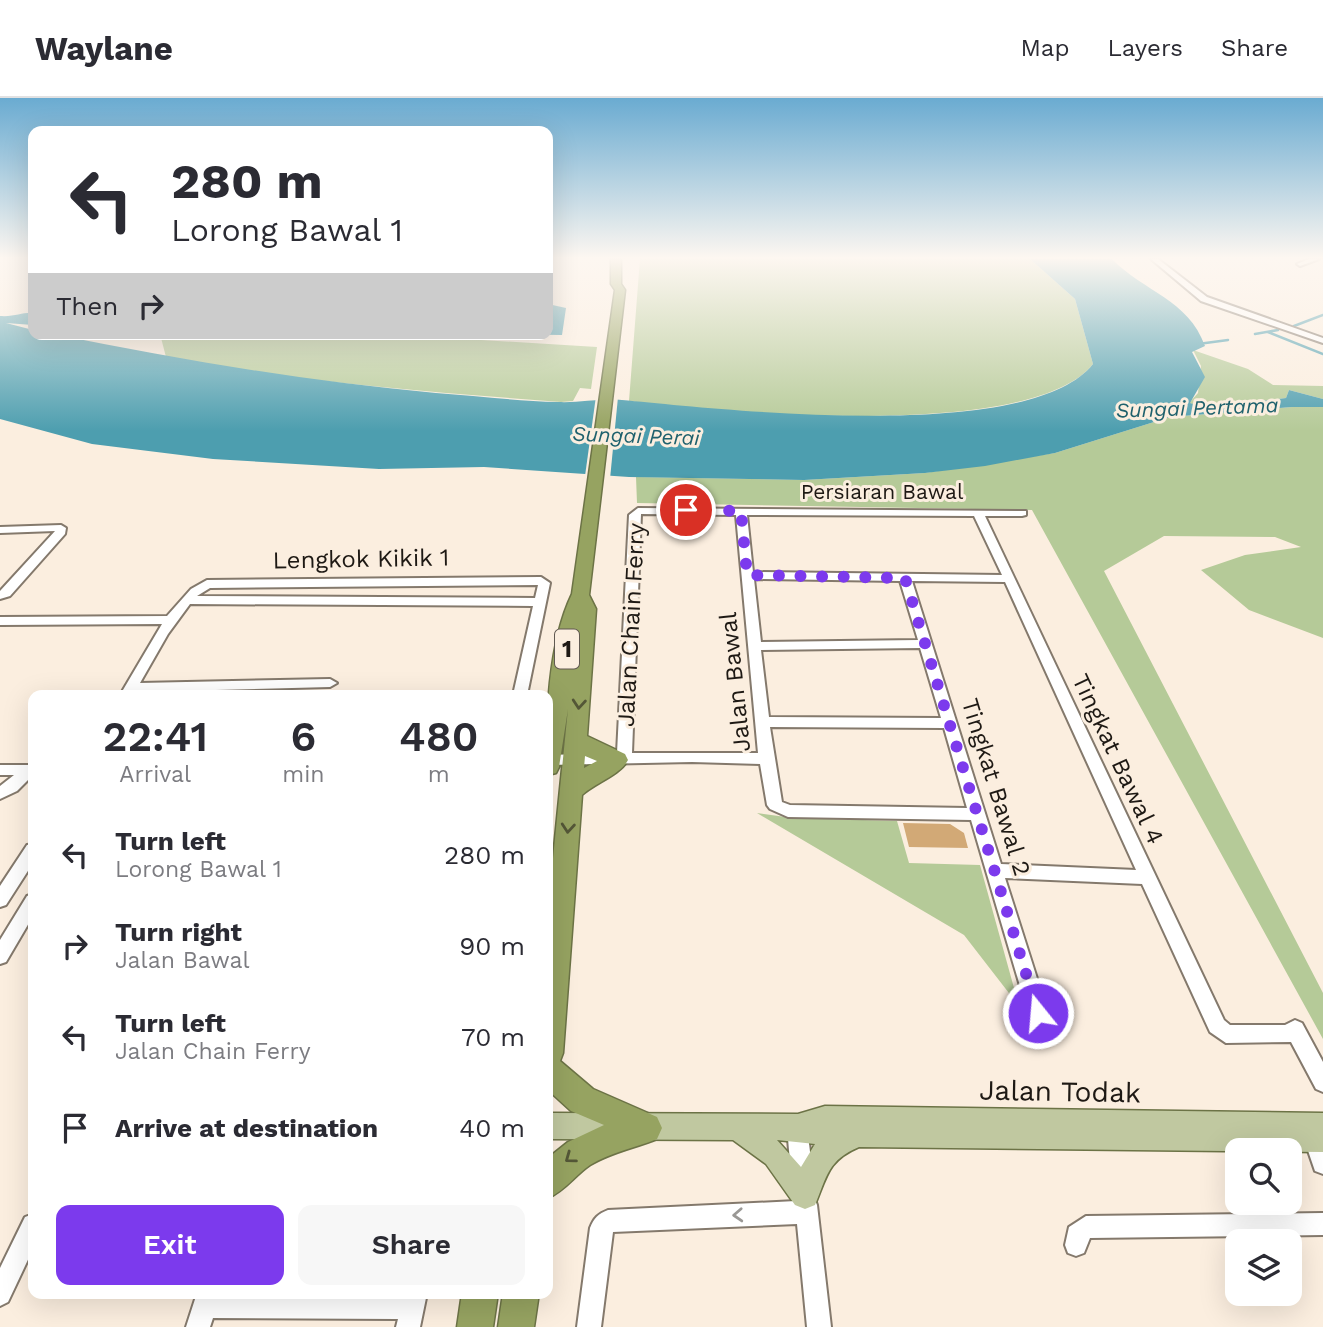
<!DOCTYPE html>
<style>
:root{--surface:#fff;--page:#f7f7f7;--text:#2b2b33;--muted:#7c7c81;--line:#e1e1e2;--accent:#7c3aed}
body{margin:0;font-family:"Work Sans",sans-serif;background:var(--page);color:var(--text);height:100vh;display:flex;flex-direction:column;font-size:26px;white-space:nowrap}
*{box-sizing:border-box;margin:0}
p{font-size:23px;color:var(--muted)}
.icon{flex:none;width:38px;height:38px;fill:none;stroke:currentColor;stroke-width:2;stroke-linecap:round;stroke-linejoin:round}
.map{position:relative;flex:1;overflow:hidden}
.panel{position:absolute;left:28px;top:592px;width:525px;height:609px;display:flex;flex-direction:column;background:var(--surface);border-radius:14px;box-shadow:0 7px 28px #0002}
.panel>*{flex:none}
.top-card{position:absolute;left:28px;top:28px;width:525px;height:214px;border-radius:14px;box-shadow:0 7px 28px #0002;background:#fff;color:var(--text);overflow:hidden}
.tools{position:absolute;left:1225px;top:1040px;display:grid;gap:14px}
.tools a{display:grid;place-items:center;width:77px;height:77px;border-radius:14px;background:var(--surface);box-shadow:0 7px 28px #0002;font-size:35px}
.pin{position:absolute;display:grid;place-items:center;width:60px;height:60px;color:#fff;margin:-30px;border:4px solid #fff;border-radius:50%;box-shadow:0 2px 7px #0007}
.me{position:absolute;width:77px;margin:-38px;rotate:343deg;stroke-linejoin:round;filter:drop-shadow(0 0 5px #0008)}
.turn{display:flex;align-items:center;gap:24px;height:147px;padding:0 28px;font-size:32px}
.turn .icon{width:91px;height:91px;stroke-width:2.5}
.turn b{display:block;font-size:49px;line-height:60px}
.then{display:flex;align-items:center;height:66px;padding:0 28px;background:#0003;gap:14px;font-size:26px}
.eta{display:flex;justify-content:space-evenly;align-items:center;height:119px;text-align:center}
.eta b{font-size:42px;font-weight:600;line-height:49px}
.primary-button{display:flex;gap:14px;margin-top:auto;padding:14px 28px}
.primary-button a{flex:1;height:80px;border-radius:14px;background:var(--accent);color:#fff;font-size:28px;font-weight:600;line-height:80px;text-align:center}
.primary-button a+a{background:var(--page);color:var(--text)}
ul{padding:0;list-style:none}
li{display:flex;align-items:center;gap:21px;height:91px;padding:0 28px}
li div{flex:1}
li b{display:block;font-size:26px}
li em{font-style:normal}
header{display:flex;align-items:center;gap:42px;box-sizing:border-box;height:98px;padding:0 35px;background:var(--surface);border-bottom:2px solid var(--line)}
header strong{font-size:33px}
nav{display:flex;gap:38px;margin-inline-start:auto;font-size:24px}
.map>svg:first-child{display:block}
</style>
<header>
<strong>Waylane</strong>
<nav><a>Map</a><a>Layers</a><a>Share</a></nav>
</header>
<div class="map">
<svg width="1323" height="1229" viewBox="0 0 1323 1229">
<rect width="100%" height="100%" fill="#fbeedf"/>
<path fill="#b5ca98" d="M640 161H1030L1075 201 1093 266C1032 343 723 315 629 303Z
M160 236H383L597 249 591 291 580 290 573 303 561 304C429 294 296 284 166 259Z
M1193 252 1248 271 1273 287 1323 288V301L1289 292 1286 300 1205 310 1189 305 1198 295 1201 268Z
M1292 309H1323V540L1249 512 1201 472 1245 457 1301 449 1275 439 1164 438 1104 473 1323 895V941L1032 412 637 405 636 379 804 382 925 375 1055 355 1170 319Z
M757 715 793 720 897 723 909 765 980 767 1019 908 964 837Z"/>
<path fill="#4d9eaf" d="M1030 161H1112C1144 194 1188 201 1205 248L1192 254 1205 279 1190 305 1205 310 1286 300 1289 292 1323 301V309H1292L1170 319 1055 355 985 368 925 375 804 382 629 379 484 369 379 371 213 361 92 346 0 321V218C15 219 23 214 33 215L30 221H33V227L6 225 33 232V236H53C181 262 306 283 436 295 477 298 518 303 558 304 580 305 600 300 622 302 720 311 1029 347 1093 266L1075 201Z
M548 206 566 210 562 237 484 236H548Z"/>
<path fill="#fbeedf" d="M596 298 618 299 610 381 585 378Z"/>
<g fill="none" stroke-linecap="round" stroke-linejoin="round">
<path stroke="#4d9eaf" stroke-width="2.5" d="M1294 228 1323 217
M1268 234 1323 256
M1255 236 1278 232
M1198 246 1228 242"/>
</g>
<path fill="#d2a976" d="M903 725 950 726 964 735 968 750 909 749Z"/>
<g fill="none" stroke-linecap="round" stroke-linejoin="round">
<g stroke="#84796c" stroke-width="4">
<path id="minor" d="M1151 161H1158L1207 199 1323 240V245L1201 203Z
M1309 161H1319L1300 168 1297 166Z
M638 410 1026 413V417L1022 418H985L1224 922 1230 927H1285L1295 922 1302 925 1323 964V994L1316 991 1291 944 1226 945 1210 934 1142 786 1005 780 1048 915 1045 921 1038 924 1031 921 1028 915 971 722 788 719 770 711 767 707 760 666 692 664 548 667V657L617 655 629 417ZM641 416 736 417 758 655H632ZM747 417 974 418 1002 477 753 474ZM754 481 900 483 918 542 761 544ZM912 483 1005 484 1136 772 1001 766ZM920 550 941 620 769 619 761 552ZM770 629 944 630 967 710 790 707 782 704Z
M61 427 66 430 65 436 10 498 0 501V493L55 433 0 435V429Z
M541 479 550 485 527 597H513L533 508 190 506 168 536 140 585 330 581 337 585 330 589 135 594 134 597H120L162 526 0 527V519L167 518 191 491 207 482ZM538 487 535 500 197 498 210 490Z
M0 667H33V677L17 693 0 701V688L14 677H0Z
M33 746V765L6 807 0 809V788L27 747Z
M33 796V818L6 864 0 866V842L27 798Z
M797 1019 804 1022 807 1029 814 1087 811 1095 807 1096 814 1099 817 1107 831 1229H807L797 1126 613 1134 601 1229H577L590 1130C594 1120 598 1116 608 1112L796 1103 802 1098 795 1095 792 1087 787 1029 790 1022Z
M1315 1030 1323 1035V1076L1315 1073 1304 1041 1308 1034Z
M1323 1115V1137L1090 1140 1084 1155 1076 1158 1068 1155 1065 1147 1069 1129 1086 1118Z
M33 1116V1151L8 1204 0 1208V1170L25 1119Z
M197 1195 403 1197 427 1195 420 1229H396L398 1221 213 1220 210 1229H186Z"/>
</g>
<g stroke="#6c7346" stroke-width="3">
<path id="major" d="M825 1008 1323 1015V1054L859 1049C828 1062 827 1078 815 1107L805 1111 795 1107 766 1066 733 1042 548 1041V1015L798 1016ZM777 1042 815 1046 801 1069Z"/>
</g>
<g stroke="#6c7346" stroke-width="3">
<path id="highway" d="M611 161H621V186L625 192 589 497 596 511 587 638 625 656 628 662C620 677 595 685 582 697L563 955 560 963 593 991 657 1019 662 1030 657 1041C635 1050 611 1054 590 1067 575 1077 565 1093 548 1100V1060L568 1044 604 1027 571 1013 548 992V810L568 611 559 669 556 675 548 677C545 623 548 546 572 496L615 192 611 186ZM585 658 597 663 584 670Z
M462 1195H498L493 1229H457Z
M503 1195H539L534 1229H498Z"/>
</g>
<use href="#minor" fill="#fff" fill-rule="evenodd"/>
<use href="#major" fill="#c0c8a0" fill-rule="evenodd"/>
<use href="#highway" fill="#96a361" fill-rule="evenodd"/>
</g>
<defs><path id="oneway-chevron" d="M-2-3.5L2.5 0L-2 3.5" fill="none" stroke-width="1.6" stroke-linecap="round" stroke-linejoin="round" transform="scale(1.75)"/></defs>
<g stroke="#545737">
<use href="#oneway-chevron" transform="translate(579 606) rotate(95)"/>
<use href="#oneway-chevron" transform="translate(568 730) rotate(95)"/>
<use href="#oneway-chevron" transform="translate(570 1060) rotate(144)"/>
</g>
<use stroke="#9a9895" href="#oneway-chevron" transform="translate(738 1117) rotate(177)"/>
<linearGradient id="sky" x2="0" y2="1"><stop stop-color="#6aabd1"/><stop offset="0.48" stop-color="#fdf7f1"/><stop offset="1" stop-color="#fdf7f1" stop-opacity="0"/></linearGradient>
<rect width="1323" height="333" fill="url(#sky)"/>
<g fill="none" stroke-linecap="round" stroke-linejoin="round">
<path stroke="#7c3aed" stroke-width="12" stroke-dasharray="0 21.6" d="M686 412 741 413 747 477 905 480 1038 915"/>
</g>
<g text-anchor="middle" stroke-width="6" stroke-linejoin="round" paint-order="stroke">
<g font-size="21" font-style="italic" fill="#1f616d" stroke="#fbeedf">
<text transform="translate(1197 310) rotate(-2)" y="7">Sungai Pertama</text>
<text transform="translate(636 338) rotate(2)" y="7">Sungai Perai</text>
</g>
<g font-size="21" fill="#1e1914" stroke="#fbeedf">
<text x="882" y="401">Persiaran Bawal</text>
</g>
<rect fill="#fbeedf" stroke="#605951" stroke-width="2" x="555" y="531.5" width="24" height="39" rx="5"/>
<g font-size="23" font-weight="bold" fill="#1e1914">
<text x="567" y="559">1</text>
</g>
<g font-size="24" fill="#1e1914" stroke="#fbeedf">
<text transform="translate(361 461) rotate(-1)" y="8">Lengkok Kikik 1</text>
<text transform="translate(631 527) rotate(-87)" y="8">Jalan Chain Ferry</text>
<text transform="translate(735 584) rotate(-96)" y="8">Jalan Bawal</text>
<text transform="translate(1118 661) rotate(65)" y="8">Tingkat Bawal 4</text>
<text transform="translate(996 689) rotate(73)" y="8">Tingkat Bawal 2</text>
</g>
<g font-size="28" fill="#1e1914" stroke="#fbeedf">
<text transform="translate(1060 993) rotate(1)" y="10">Jalan Todak</text>
</g>
</g>
</svg>
<div class="tools">
<a><svg class="icon" aria-label="search" viewBox="0 0 24 24"><circle cx="10" cy="10" r="6"/><path d="M15 15l6 6"/></svg></a>
<a><svg class="icon" aria-label="layers" viewBox="0 0 24 24"><path d="M12 4l9 5-9 5-9-5zM3 14l9 5 9-5"/></svg></a>
</div>
<div class="pin" style="left:686px;top:412px;background:#d93025"><svg class="icon" aria-label="arrive" viewBox="0 0 24 24"><path d="M6 21V4h12l-3 4 3 4H6"/></svg></div>
<svg class="me" style="left:1038px;top:915px" viewBox="-20 -20 40 40"><circle r="17" fill="#7c3aed" stroke="#fff" stroke-width="3"/><path d="M0-11L8 9 0 5-8 9z" fill="#fff"/></svg>
<div class="top-card">
<div class="turn"><svg class="icon" aria-label="left" viewBox="0 0 24 24"><path d="M17 20v-9H6M10 6l-5 5 5 5"/></svg><div><b>280 m</b>Lorong Bawal 1</div></div>
<div class="then">Then<svg class="icon" aria-label="right" viewBox="0 0 24 24"><path d="M7 20v-9h11M14 6l5 5-5 5"/></svg></div>
</div>
<section class="panel">
<div class="eta">
<div><b>22:41</b><p>Arrival</p></div>
<div><b>6</b><p>min</p></div>
<div><b>480</b><p>m</p></div>
</div>
<ul>
<li><svg class="icon" aria-label="left" viewBox="0 0 24 24"><path d="M17 20v-9H6M10 6l-5 5 5 5"/></svg><div><b>Turn left</b><p>Lorong Bawal 1</p></div><em>280 m</em></li>
<li><svg class="icon" aria-label="right" viewBox="0 0 24 24"><path d="M7 20v-9h11M14 6l5 5-5 5"/></svg><div><b>Turn right</b><p>Jalan Bawal</p></div><em>90 m</em></li>
<li><svg class="icon" aria-label="left" viewBox="0 0 24 24"><path d="M17 20v-9H6M10 6l-5 5 5 5"/></svg><div><b>Turn left</b><p>Jalan Chain Ferry</p></div><em>70 m</em></li>
<li><svg class="icon" aria-label="arrive" viewBox="0 0 24 24"><path d="M6 21V4h12l-3 4 3 4H6"/></svg><div><b>Arrive at destination</b></div><em>40 m</em></li>
</ul>
<div class="primary-button"><a>Exit</a><a>Share</a></div>
</section>
</div>
